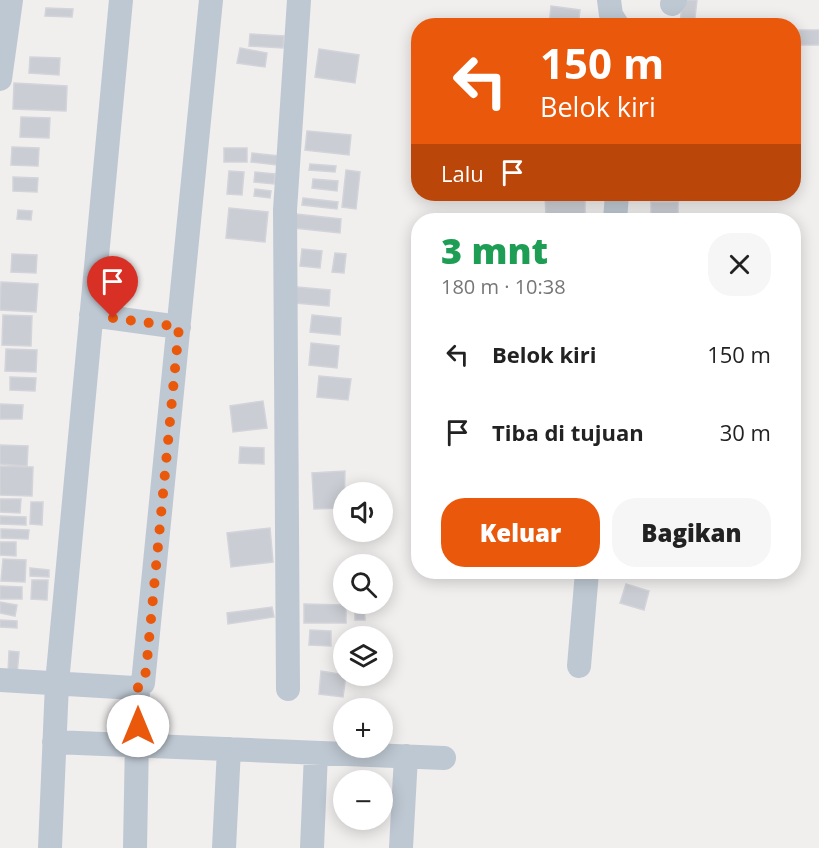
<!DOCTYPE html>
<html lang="id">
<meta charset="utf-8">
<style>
:root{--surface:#fff;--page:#f6f6f6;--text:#222;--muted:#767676;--accent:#ea580c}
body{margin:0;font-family:"Open Sans",sans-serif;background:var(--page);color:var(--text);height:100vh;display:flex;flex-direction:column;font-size:22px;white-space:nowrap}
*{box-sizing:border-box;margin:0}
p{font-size:20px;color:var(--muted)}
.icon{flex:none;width:33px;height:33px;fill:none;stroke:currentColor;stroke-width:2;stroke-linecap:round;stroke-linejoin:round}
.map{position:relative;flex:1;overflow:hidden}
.drawer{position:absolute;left:411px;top:213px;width:390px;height:366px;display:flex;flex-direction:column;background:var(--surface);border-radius:24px;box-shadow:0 3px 15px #0003}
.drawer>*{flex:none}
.guide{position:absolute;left:411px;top:18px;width:390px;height:183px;border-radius:24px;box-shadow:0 3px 15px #0003;background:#ea580c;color:#fff;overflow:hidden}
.fabs{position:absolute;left:333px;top:482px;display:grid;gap:12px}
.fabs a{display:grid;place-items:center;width:60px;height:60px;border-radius:50%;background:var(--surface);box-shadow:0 3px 15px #0003;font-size:30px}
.pin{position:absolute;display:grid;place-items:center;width:51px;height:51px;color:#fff;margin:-62px -26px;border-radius:50% 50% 50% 0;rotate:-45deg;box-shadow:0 0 6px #0007}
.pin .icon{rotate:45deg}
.me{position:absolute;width:66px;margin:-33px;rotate:0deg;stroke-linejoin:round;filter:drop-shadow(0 0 4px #0008)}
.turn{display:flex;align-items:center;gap:21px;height:126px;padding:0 30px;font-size:27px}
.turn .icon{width:78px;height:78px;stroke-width:2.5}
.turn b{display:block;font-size:42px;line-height:51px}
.then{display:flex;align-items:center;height:57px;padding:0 30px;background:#0003;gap:12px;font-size:22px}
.round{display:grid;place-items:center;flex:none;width:63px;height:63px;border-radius:24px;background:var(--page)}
.overview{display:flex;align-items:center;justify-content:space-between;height:102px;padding:0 30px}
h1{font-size:36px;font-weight:800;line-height:45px;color:#1e9e55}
.button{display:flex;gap:12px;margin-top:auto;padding:12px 30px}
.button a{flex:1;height:69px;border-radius:24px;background:var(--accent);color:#fff;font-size:24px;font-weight:800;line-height:69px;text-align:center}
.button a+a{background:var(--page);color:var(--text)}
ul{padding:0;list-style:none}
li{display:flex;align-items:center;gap:18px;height:78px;padding:0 30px}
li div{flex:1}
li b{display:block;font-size:22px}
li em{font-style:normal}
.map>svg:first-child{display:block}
</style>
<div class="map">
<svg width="819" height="848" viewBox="0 0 819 848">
<rect width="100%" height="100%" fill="#f1eeee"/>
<path fill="#cacdd3" stroke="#d2d4da" stroke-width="1.5" d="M682 0H697L694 26H680Z
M551 6 580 10 578 26H549Z
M46 8 73 9 72 17 45 16Z
M799 30H819V45H799Z
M250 34 284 36 283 48 249 46Z
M240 48 267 53 265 67 237 63Z
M319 49 359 55 355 83 315 77Z
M30 57 60 58 59 75 29 73Z
M14 83 67 86 66 111 13 109Z
M21 117 50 118 49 138 20 137Z
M307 131 351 135 349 155 305 150Z
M12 147 39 148 38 166 11 165Z
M224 148H247V162H224Z
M252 153 279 156 277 165 251 162Z
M310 164 336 166 335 172 309 170Z
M346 170 360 172 356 209 342 207Z
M229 171 244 172 242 195 227 194Z
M255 172 275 174 274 184 254 182Z
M13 177 38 178 37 192 13 191Z
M313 179 338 181 337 191 312 188Z
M255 189 271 191 270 198 254 196Z
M545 194H585V215L546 216Z
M303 198 338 202 337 209 302 205Z
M651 202H678V217H651Z
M229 208 268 212 265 242 226 238Z
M18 210 32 211 31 220 17 219Z
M296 214 341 219 340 233 294 228Z
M302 249 322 251 320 268 300 266Z
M335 253 346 254 344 273 332 272Z
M12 254 37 255 36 273 11 272Z
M1 282 38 284 36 312 0 310Z
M297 287 330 290 329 306 295 303Z
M3 315 32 316 31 346 2 345Z
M312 315 341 318 340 335 310 332Z
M311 343 339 346 337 368 309 365Z
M6 349 37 350 36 372 5 371Z
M319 376 351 379 348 400 317 397Z
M10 377 36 378 35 391 10 390Z
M263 401 267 428 233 432 230 406Z
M0 404 23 405 22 419H0Z
M0 445 28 446 27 466 0 464Z
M240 447 264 448V464L239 463Z
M0 466 33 467 32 496 0 495Z
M345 471 344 508 314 509 312 473Z
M0 499H21L20 513 0 512Z
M31 502H43L42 525 30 524Z
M0 516 26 517V525L0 524Z
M270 528 273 562 231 567 227 533Z
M1 529 29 530 28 539 1 538Z
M0 542H16V556L0 555Z
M3 559 26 560 25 582 1 581Z
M30 568 49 570V577L30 576Z
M32 580H48L47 600 31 599Z
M626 584 649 591 644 610 620 603Z
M0 586 22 587V599H0Z
M0 602 17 605 15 616 0 613Z
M355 603H364L365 620H355Z
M304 604 346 605V623H304Z
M272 607 274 617 228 624 227 613Z
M0 620 17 621V628L0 627Z
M310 630 331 631V646L309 645Z
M9 651 19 652 17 675 8 674Z
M321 671 346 675 343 697 319 694Z"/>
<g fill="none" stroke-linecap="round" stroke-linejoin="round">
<path stroke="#bec8d2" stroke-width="24" d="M609 0 611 15 618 26
M672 4 675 0
M0 79 11 0
M615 220 617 194
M91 315 179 327
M579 666 587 572
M0 680 134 688 143 683 211 0
M288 689 285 210 299 0
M54 742 444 758
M50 848 57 683 121 0
M135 848 138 686
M224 848 229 749
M312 848 316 753
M401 848 406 756"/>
</g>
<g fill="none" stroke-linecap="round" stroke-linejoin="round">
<path stroke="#ea580c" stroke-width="10" stroke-dasharray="0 18" d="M113 318 179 327 146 671 143 683 138 686V726"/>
</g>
</svg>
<div class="fabs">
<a><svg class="icon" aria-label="sound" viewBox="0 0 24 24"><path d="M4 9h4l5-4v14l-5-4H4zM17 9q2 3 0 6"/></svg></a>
<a><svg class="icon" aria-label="search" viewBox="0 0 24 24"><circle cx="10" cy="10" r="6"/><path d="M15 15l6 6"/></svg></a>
<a><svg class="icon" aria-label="layers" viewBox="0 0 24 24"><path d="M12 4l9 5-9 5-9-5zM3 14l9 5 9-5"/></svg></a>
<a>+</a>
<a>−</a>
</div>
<div class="pin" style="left:113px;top:318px;background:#d93025"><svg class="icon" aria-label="arrive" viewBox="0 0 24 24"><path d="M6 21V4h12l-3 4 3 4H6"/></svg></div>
<svg class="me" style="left:138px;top:726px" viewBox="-20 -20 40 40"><circle r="19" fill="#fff"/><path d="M0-13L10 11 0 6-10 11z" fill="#ea580c"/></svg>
<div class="guide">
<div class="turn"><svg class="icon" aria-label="left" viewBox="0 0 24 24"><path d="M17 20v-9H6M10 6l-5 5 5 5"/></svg><div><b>150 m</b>Belok kiri</div></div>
<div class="then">Lalu<svg class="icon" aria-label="arrive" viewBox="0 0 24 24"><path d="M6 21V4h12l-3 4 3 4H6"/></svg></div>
</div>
<section class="drawer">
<div class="overview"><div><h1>3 mnt</h1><p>180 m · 10:38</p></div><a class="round"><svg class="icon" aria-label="close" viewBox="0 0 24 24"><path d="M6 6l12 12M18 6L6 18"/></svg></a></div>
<ul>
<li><svg class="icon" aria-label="left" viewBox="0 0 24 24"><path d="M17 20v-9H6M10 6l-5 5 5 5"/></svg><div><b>Belok kiri</b></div><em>150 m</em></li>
<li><svg class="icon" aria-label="arrive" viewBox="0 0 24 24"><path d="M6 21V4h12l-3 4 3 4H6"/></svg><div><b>Tiba di tujuan</b></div><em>30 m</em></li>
</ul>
<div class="button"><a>Keluar</a><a>Bagikan</a></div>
</section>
</div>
